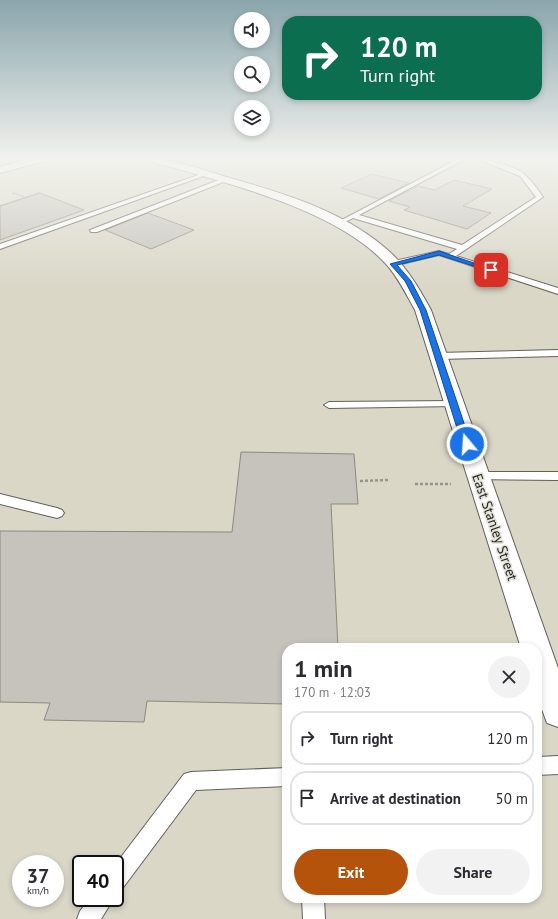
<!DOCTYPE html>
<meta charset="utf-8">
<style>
:root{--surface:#fff;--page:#f2f2f3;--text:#2b2b33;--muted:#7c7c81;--line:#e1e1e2;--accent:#b45309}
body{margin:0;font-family:"PT Sans",sans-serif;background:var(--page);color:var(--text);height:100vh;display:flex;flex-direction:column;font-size:15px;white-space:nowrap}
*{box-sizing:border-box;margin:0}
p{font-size:13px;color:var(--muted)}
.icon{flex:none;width:22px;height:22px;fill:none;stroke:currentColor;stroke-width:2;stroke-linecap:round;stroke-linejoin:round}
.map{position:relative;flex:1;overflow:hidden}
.details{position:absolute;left:282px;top:643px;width:260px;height:260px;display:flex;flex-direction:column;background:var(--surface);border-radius:16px;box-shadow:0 2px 6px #0003}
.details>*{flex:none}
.guide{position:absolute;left:282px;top:16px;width:260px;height:84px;border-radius:16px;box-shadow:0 2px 6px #0003;background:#0b6e4f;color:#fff;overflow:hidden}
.controls{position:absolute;left:234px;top:12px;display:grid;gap:8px}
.controls a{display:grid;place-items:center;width:36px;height:36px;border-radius:50%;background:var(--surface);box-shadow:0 2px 6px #0003;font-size:20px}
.speed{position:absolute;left:12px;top:855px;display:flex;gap:8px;font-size:20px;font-weight:700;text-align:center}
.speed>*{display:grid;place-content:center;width:52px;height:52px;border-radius:50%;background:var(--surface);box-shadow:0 2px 6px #0003;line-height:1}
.speed small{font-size:10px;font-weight:400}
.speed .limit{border:2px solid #111;border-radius:6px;background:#fff;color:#111}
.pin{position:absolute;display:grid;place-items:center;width:34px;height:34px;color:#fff;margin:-17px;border-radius:8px;box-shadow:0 2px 6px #0006}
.me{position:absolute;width:44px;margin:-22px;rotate:342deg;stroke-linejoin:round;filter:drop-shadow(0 0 3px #0008)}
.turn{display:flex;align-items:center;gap:14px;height:84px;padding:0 12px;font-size:18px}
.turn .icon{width:52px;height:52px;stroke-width:2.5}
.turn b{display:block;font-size:28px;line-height:34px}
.round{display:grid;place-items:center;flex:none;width:42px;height:42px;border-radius:21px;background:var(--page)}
.overview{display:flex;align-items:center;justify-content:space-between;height:68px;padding:0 12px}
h1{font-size:24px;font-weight:600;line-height:30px}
.cta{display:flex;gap:8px;margin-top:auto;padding:8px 12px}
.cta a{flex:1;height:46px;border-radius:24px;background:var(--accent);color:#fff;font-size:16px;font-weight:600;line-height:46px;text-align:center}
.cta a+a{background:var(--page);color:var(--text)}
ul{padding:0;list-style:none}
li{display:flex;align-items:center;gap:12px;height:54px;margin:0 8px 6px;padding:0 4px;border:2px solid var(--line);border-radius:16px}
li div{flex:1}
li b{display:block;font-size:15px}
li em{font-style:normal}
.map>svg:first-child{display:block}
</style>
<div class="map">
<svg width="558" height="919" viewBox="0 0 558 919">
<rect width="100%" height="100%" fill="#e3e2d9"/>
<path fill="#dad7c7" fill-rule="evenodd" d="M0 159H538L558 172V919H0ZM287 648H537V898H287ZM21 864H55V898H21ZM81 864H115V898H81Z"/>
<path fill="#c5c3bb" stroke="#8b8981" d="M372 174 409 183 379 199 341 188Z
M454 180 492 189 463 206 491 213 467 229 404 210 410 207 389 201 418 186 435 190Z
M40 193 84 210 0 240V206Z
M148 213 194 230 151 249 105 230Z
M241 452 354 454 358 504H331L338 648H287V704L147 701 144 722 44 720 50 703 0 702V531L232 532Z"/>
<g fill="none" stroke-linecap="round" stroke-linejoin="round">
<g stroke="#626059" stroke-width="2">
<path id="service" d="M458 159H465L359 215 462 245 536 197 520 176 477 159C489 159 516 167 525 175 532 181 538 190 543 197L456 256 558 288V294L439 255 393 266H390V262L439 251 449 254 457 249 353 218 341 224 336 223Z
M204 173 209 174 0 249V244Z
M224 178 227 180 226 181 97 232H91L90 230Z
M558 350V356L438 359 433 356 438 353Z
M454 401 458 402 459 404 458 406 329 408 324 405 329 402Z
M478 472H558V480L474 479 472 476 474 473Z
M0 494 57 508 62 510 64 513 62 516 57 518 0 504Z
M558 756V774L537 775V757Z
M287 768V786L196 790 122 889 115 892V865L184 774 191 772Z
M90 898H114L101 919H77L80 911Z
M302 898H324L325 919H303Z"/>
</g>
<g stroke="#626059" stroke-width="2">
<path id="minor" d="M28 159H45L44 161 0 173V167Z"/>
</g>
<g stroke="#626059" stroke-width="2">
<path id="tertiary" d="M149 159C173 159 197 168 220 175 279 192 345 210 391 253 408 269 420 290 431 310L558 668V727L547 723 537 696V648H521L415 310C406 294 398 277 386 264 335 208 222 182 150 161Z"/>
</g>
<path stroke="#95958e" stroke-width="1.5" stroke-dasharray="1.5 1" stroke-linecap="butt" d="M13 193 25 197
M0 206 39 193"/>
<path stroke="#95958e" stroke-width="2.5" stroke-dasharray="3 2" stroke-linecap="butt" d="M360 481 388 480
M415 484H451"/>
<use href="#service" fill="#fff" fill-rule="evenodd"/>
<use href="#minor" fill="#fff" fill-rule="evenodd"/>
<use href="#tertiary" fill="#fff" fill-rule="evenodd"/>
</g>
<linearGradient id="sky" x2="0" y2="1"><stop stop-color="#8aa6ac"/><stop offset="0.55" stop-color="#f2f2ee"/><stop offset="1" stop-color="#f2f2ee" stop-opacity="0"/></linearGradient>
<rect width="558" height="288" fill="url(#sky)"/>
<path fill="#1a73e8" stroke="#114b97" d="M439 251 494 270 489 271 439 255 397 265 411 281 426 310 471 444 467 447 462 444 420 310 405 281 390 264Z"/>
<g text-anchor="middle" stroke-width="3" stroke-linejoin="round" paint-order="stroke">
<g font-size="14" fill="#252522" stroke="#e3e2d9">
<text transform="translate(495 527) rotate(71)" y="5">East Stanley Street</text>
</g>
</g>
</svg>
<div class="controls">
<a><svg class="icon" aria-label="sound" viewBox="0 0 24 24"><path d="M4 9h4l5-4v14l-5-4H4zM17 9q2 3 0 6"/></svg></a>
<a><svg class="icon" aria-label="search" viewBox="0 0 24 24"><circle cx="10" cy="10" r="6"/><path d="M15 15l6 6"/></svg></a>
<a><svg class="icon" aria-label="layers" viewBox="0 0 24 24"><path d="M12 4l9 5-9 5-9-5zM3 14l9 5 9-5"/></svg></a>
</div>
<div class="speed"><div>37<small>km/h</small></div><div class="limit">40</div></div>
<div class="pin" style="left:491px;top:270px;background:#d93025"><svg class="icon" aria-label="arrive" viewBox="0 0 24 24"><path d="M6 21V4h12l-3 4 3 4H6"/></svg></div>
<svg class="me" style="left:467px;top:444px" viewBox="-20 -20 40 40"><circle r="17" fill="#1a73e8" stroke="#fff" stroke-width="3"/><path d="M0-11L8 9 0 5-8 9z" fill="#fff"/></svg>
<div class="guide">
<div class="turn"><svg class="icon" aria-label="right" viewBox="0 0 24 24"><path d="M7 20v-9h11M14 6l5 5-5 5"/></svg><div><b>120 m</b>Turn right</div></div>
</div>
<section class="details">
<div class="overview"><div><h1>1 min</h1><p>170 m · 12:03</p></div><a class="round"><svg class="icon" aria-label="close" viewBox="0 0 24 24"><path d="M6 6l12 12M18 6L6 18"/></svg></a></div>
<ul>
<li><svg class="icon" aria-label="right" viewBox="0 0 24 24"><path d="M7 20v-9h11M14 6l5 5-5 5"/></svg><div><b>Turn right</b></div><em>120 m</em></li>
<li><svg class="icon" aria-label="arrive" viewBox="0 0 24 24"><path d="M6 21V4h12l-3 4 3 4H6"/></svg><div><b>Arrive at destination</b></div><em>50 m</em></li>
</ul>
<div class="cta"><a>Exit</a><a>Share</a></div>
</section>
</div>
